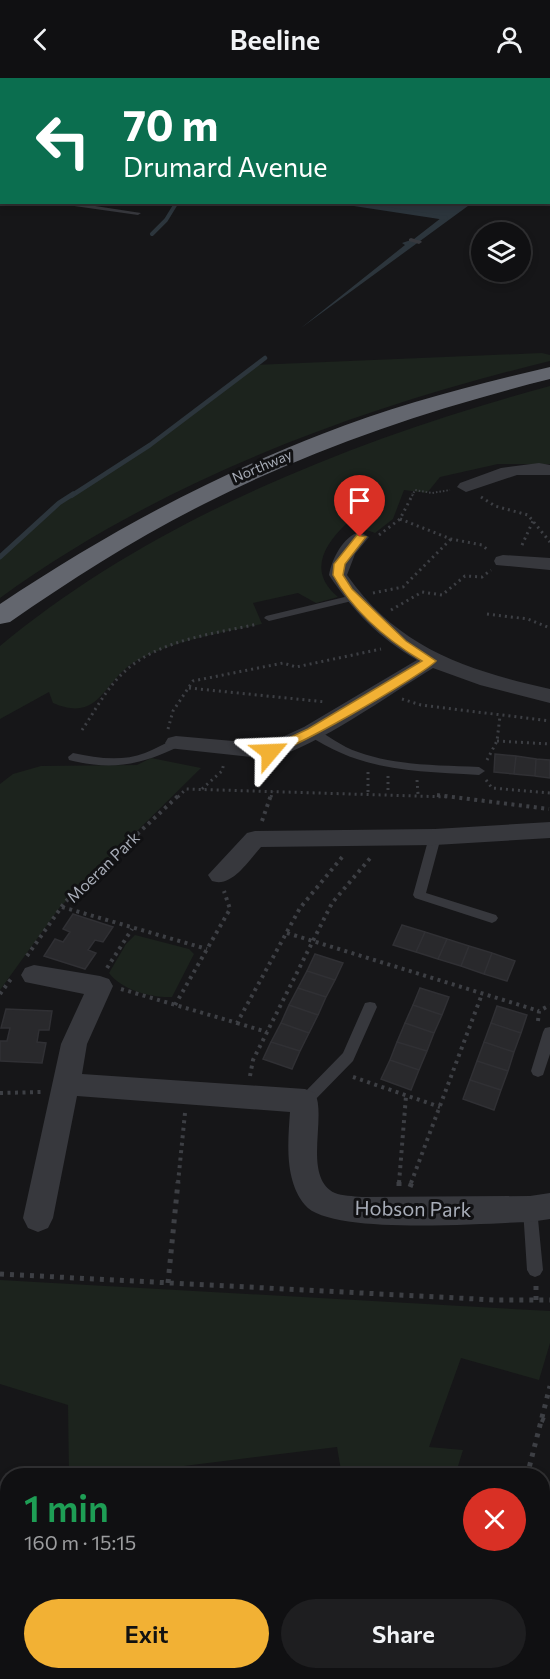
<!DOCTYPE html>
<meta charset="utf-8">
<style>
:root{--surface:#101012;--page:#1e1e20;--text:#f1f3f6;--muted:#9c9d9f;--line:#303032;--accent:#f2b134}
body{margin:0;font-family:Commissioner,sans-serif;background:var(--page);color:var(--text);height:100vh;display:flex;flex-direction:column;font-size:22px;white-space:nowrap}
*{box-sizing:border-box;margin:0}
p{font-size:20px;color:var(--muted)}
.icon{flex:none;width:33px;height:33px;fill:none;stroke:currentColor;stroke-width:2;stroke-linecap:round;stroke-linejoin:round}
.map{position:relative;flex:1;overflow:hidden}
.details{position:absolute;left:0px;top:1390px;width:550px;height:212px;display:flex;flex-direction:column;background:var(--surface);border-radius:24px 24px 0 0;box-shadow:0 3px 9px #0003,0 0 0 2px var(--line)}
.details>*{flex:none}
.banner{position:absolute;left:0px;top:0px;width:550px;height:126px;box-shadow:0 3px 9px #0003,0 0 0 2px var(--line);background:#0b6e4f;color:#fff;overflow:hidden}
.controls{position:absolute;left:471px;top:144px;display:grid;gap:12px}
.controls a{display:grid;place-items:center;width:60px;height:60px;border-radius:50%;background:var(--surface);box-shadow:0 3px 9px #0003,0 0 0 2px var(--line);font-size:30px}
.pin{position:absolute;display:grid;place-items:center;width:51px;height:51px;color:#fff;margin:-62px -26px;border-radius:50% 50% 50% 0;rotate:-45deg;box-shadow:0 0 6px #0007}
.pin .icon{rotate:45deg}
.me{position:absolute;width:66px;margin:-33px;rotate:64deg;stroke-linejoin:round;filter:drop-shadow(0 0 4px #0008)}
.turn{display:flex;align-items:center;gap:21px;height:126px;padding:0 24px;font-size:27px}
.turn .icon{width:78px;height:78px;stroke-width:2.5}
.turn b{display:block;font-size:42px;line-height:51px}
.round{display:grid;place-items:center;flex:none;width:63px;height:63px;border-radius:32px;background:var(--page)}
.summary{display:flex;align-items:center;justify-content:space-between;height:102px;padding:0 24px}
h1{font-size:36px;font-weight:600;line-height:45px;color:#1e9e55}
.cta{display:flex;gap:12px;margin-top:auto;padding:12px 24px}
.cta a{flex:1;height:69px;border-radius:36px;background:var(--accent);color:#111;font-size:24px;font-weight:600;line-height:69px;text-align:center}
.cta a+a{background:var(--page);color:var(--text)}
header{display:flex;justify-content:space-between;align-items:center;height:78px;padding:0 24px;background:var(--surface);font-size:27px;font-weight:600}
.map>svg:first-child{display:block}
</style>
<header><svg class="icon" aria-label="back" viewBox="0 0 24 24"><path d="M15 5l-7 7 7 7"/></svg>Beeline<svg class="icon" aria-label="person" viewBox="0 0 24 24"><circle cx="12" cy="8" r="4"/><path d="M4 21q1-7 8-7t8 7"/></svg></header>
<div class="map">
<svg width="550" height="1601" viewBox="0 0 550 1601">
<rect width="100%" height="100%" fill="#161618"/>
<path fill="#1c231d" d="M542 275 550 277V283C357 330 162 402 0 520V479L59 426 150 367 253 287Z
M550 308V386H498L440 399 427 415 404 412 393 441 375 455 347 445C323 468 308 494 338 519L316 525 298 515 253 525 262 546C220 555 176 562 138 582 103 600 102 646 53 625L49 614 0 641V568C152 441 360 359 550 308Z
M151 680 201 690 60 829 0 912V706L13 696 41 688 137 687Z
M135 857 189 871 194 876 172 919C151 920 122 912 109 895L126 866Z
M0 1202 550 1233V1265L539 1302 461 1280 429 1369 463 1372 455 1398H342L337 1369 104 1398H69L68 1327 0 1306Z"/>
<path fill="#2c353c" d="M341 125H472L301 250 405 167 402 165 414 161 441 140Z"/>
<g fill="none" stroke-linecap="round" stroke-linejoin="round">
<path stroke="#2c353c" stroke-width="4" d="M341 124 446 140
M152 156 166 142 177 124"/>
<path stroke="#2c353c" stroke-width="4.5" d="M71 418 150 367 265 280"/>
<path stroke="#2c353c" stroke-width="5" d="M0 479 59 425 73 416"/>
</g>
<path fill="#29292c" stroke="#303034" stroke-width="1.5" d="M495 676 516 678 514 696 494 694Z
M516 678 536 681 535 698 514 696Z
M536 681 550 682V700L535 698Z
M73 836 113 849 103 864 95 862 88 872 96 875 85 891 44 878 55 861 63 864 70 854 63 851Z
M402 847 425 854 416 874 393 867Z
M425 854 447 861 438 881 416 874Z
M447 861 469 868 461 888 438 881Z
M469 868 492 875 484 896 461 888Z
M492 875 515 883 507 903 484 896Z
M315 876 343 885 335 902 307 893Z
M307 893 335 902 326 919 298 910Z
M298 910 326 919 318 937 289 927Z
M420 910 449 919 442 937 413 927Z
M289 927 318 937 309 955 281 945Z
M413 927 442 937 434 955 405 945Z
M497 928 527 937 521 955 491 945Z
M6 931 52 933 49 952H39L37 964 46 965 42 985 0 983V963H7L10 950H1Z
M281 945 309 955 300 973 271 964Z
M405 945 434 955 427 973 397 964Z
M491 945 521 955 514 974 484 964Z
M271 964 300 973 292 991 263 981Z
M397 964 427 973 419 992 390 982Z
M484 964 514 974 508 993 477 983Z
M390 982 419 992 411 1012 381 1001Z
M477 983 508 993 501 1012 470 1002Z
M470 1002 501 1012 494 1032 463 1021Z"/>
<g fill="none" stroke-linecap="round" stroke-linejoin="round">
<path stroke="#3d3f44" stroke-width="2" stroke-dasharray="1.5 2" stroke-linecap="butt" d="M412 418 415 412 432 415 450 412"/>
<path stroke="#3d3f44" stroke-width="3" stroke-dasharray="2 4" stroke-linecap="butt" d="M481 419 495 428 528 437 550 464
M400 441 451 461 482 467 489 473
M379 457 400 441 413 416
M522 467 533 443
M373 515 403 509 451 461
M391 532 422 514 442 517 465 498 482 499 491 492
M487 536 528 541 550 550
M189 610 326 624
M402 621 421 627 550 643
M168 651 173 633 193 603 283 585 296 589 381 571
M82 652C95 633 106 611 123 595 157 562 213 556 258 546
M497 663 550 666
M487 682 497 663 500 638
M368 694V715
M388 698V715
M417 702 418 716
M486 702 492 710 550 715
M202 711 222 693 224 685
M178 719 186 711 449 719
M271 719 273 713"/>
<path stroke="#3d3f44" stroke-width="4" stroke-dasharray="3 4.5" stroke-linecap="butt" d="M437 717 549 731
M262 743 271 717
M62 829 207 871
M287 855 539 933
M27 878 65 824 179 717
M107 890 132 851
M121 911 237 945 300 830 343 778
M0 916 11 901
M175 927 230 831 224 813
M538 943 539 933 550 927
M237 945 267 954
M250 998 253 982 332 825 372 778
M353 999 440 1029
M0 1015 41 1014
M178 1105 185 1035
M399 1105 406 1018
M411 1105 482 916"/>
<path stroke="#3d3f44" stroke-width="5" stroke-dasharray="4 6" stroke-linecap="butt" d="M399 1108V1104
M410 1109 412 1104
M0 1196 495 1222H550
M168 1205 178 1104
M536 1208V1222
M541 1341 550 1345
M527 1398 550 1308
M161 1594V1601
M518 1594 526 1601"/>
<path fill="#37383d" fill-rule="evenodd" d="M0 2H2V6H0Z
M0 112H2V116H0Z
M46 124H69L141 135 138 137Z
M411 160 421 163 422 164 419 166 409 163V161Z
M353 517 358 520 356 522 269 543 264 540 266 538Z
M312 650C328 656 341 669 358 674 397 688 438 687 479 689L485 693 479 697C414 693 364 694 308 657L307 654 308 651Z
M176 661 181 665 180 668C141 687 112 693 69 682L68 679 73 675C97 680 121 684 145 675 155 671 165 665 176 661Z
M435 755 441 759 426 815 496 837 498 840 496 843 492 845 415 820 413 817 429 759Z
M370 924 375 925 377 929 353 983 310 1027 305 1029 300 1027 298 1023 300 1019 343 975 365 925Z
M550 949V976L543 997 538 999 533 997 531 993 543 954 545 950Z
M530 1124 535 1126 537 1131 543 1192 540 1197 535 1199 530 1197 527 1192 523 1131 525 1126Z"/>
<path fill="#37383d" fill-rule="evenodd" d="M539 385 550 387V397H517L466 414 457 409 460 405 501 390Z
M360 454 369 459 355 476 347 497C398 570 466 592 550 611V625L480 607 433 590C387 618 320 667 270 681L168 670 165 665 168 660 176 658 267 666 304 649 417 582C379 560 353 533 329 497 332 481 343 458 360 454Z
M503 477 550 480V492L496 487 494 483 496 479Z
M550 744V760L435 767 261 769C248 783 232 810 212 803L208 797 247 755 255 753 435 751Z
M34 887 100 898 109 901 113 908 87 966 82 996 305 1011 315 1015C327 1040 302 1099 335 1115 342 1118 353 1118 362 1119L530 1118 550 1115V1141L530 1144C487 1145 330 1158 305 1127 284 1102 288 1063 290 1034L77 1018 53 1140 48 1150 38 1154 28 1150 23 1140 61 966 84 916 25 904 21 897 25 890Z
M218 1594H256V1601H218Z"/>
<path fill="#63666e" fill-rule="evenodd" d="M550 289V301C430 331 314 370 204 426 136 460 72 501 10 544L0 546V526C102 458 208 400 322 356 396 327 473 307 550 289Z"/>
</g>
<path fill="#f2b134" stroke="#9d7322" stroke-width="1.5" d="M357 457 366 459 345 486 343 497 352 511 406 563 436 583C423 597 279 681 265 677V671L308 651 422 583C387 562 353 533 333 497L334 486Z"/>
<g text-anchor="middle" stroke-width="6" stroke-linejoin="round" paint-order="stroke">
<g font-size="14" fill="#a8adb8" stroke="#111113">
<text transform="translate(262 388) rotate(-23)" y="5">Northway</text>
</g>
<g font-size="16" fill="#a8adb8" stroke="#111113">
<text transform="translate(103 789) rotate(-44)" y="6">Moeran Park</text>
</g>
<g font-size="20" fill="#a8adb8" stroke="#111113">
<text transform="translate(413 1131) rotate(1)" y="7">Hobson Park</text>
</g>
</g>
</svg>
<div class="controls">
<a><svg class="icon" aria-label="layers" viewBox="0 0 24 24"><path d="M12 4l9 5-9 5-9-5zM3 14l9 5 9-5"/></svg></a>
</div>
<div class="pin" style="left:360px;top:459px;background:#d93025"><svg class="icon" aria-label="arrive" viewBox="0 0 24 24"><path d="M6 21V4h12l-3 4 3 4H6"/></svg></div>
<svg class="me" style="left:270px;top:674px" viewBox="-20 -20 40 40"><path d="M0-17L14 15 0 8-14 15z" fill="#f2b134" stroke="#fff" stroke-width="4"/></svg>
<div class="banner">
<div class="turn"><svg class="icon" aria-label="left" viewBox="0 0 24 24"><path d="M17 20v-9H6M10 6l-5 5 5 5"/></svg><div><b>70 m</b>Drumard Avenue</div></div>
</div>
<section class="details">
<div class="summary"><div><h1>1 min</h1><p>160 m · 15:15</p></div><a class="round" style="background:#d93025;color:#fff"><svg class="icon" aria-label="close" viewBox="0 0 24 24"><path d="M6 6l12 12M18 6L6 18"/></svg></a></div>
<div class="cta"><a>Exit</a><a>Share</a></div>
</section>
</div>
